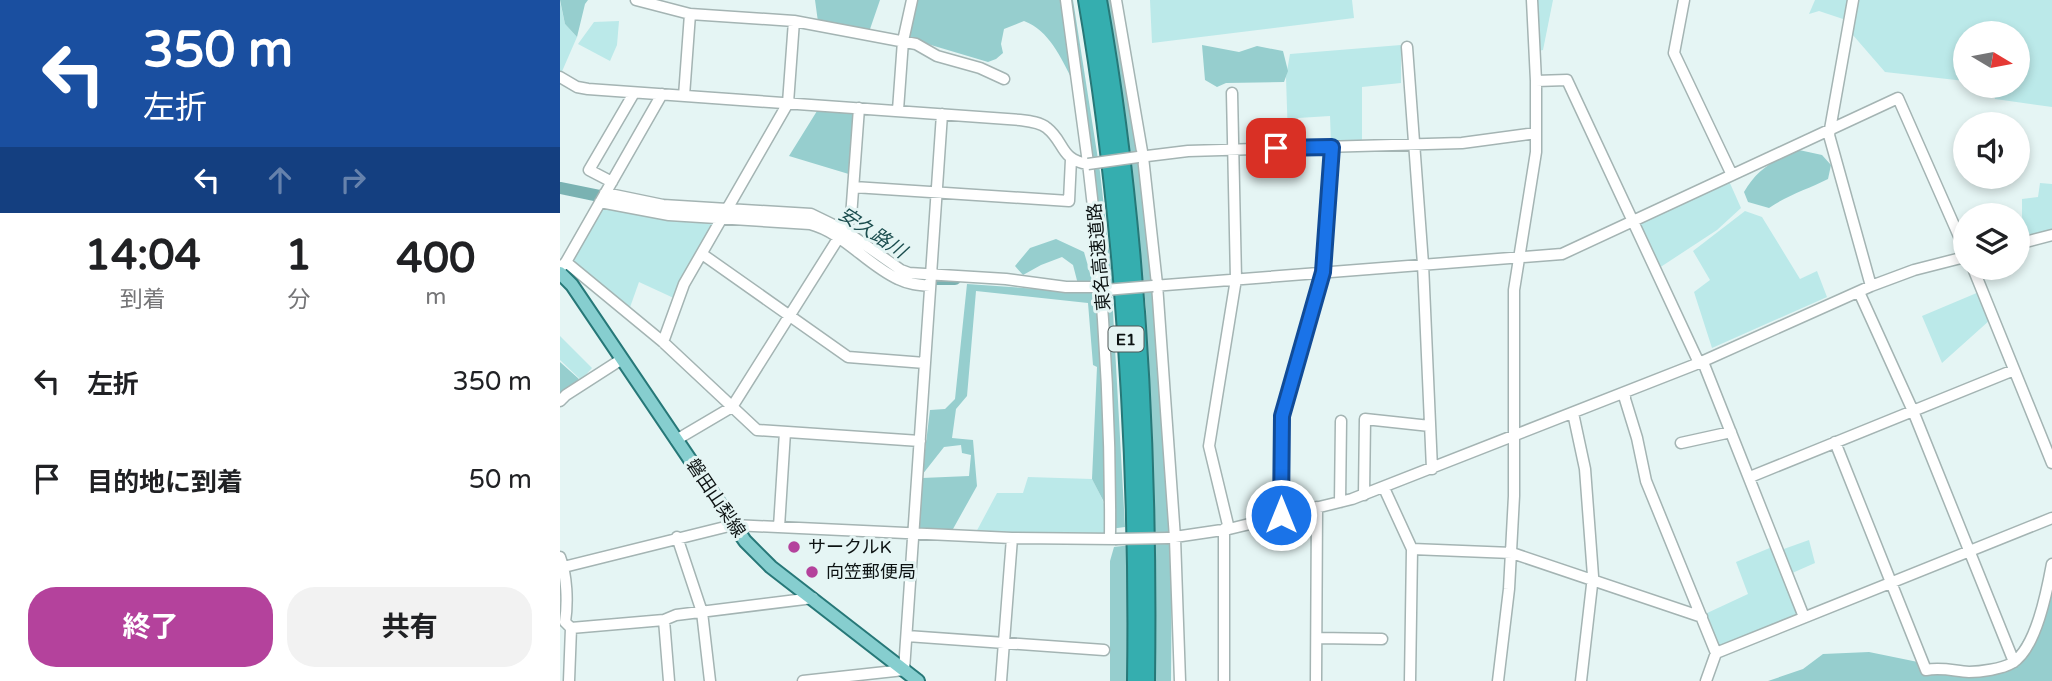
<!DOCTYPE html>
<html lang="ja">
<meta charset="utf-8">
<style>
:root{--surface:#fff;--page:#f2f2f2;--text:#202124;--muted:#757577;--accent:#b4429c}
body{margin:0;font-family:"Varela Round","Noto Sans JP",sans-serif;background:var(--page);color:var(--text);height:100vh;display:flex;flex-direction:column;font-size:26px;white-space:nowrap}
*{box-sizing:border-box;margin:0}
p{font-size:23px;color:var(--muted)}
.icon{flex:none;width:38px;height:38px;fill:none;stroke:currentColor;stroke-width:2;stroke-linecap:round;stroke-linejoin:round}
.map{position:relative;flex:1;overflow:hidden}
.drawer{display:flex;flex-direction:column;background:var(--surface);width:560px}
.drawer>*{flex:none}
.top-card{background:#1a4fa0;color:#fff;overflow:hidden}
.needle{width:46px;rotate:100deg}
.fabs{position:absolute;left:1393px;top:21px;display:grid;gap:14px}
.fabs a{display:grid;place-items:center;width:77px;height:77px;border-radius:50%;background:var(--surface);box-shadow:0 4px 10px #0003;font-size:35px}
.pin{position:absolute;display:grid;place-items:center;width:60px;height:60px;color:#fff;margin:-30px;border-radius:14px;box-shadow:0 4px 10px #0006}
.me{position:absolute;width:77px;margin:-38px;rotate:0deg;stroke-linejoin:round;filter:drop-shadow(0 0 5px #0008)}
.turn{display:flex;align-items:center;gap:24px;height:147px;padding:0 28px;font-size:32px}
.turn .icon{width:91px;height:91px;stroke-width:2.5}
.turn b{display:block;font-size:49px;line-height:60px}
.lanes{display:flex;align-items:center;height:66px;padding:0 28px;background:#0003;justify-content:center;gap:35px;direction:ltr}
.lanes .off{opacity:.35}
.eta{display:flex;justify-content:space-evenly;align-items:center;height:119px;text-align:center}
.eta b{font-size:42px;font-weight:700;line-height:49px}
.cta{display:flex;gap:14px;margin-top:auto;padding:14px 28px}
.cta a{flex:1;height:80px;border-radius:28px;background:var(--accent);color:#fff;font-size:28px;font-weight:700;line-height:80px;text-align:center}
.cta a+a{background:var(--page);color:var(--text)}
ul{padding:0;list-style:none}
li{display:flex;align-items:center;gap:21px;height:98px;padding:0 28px}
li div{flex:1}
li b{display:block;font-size:26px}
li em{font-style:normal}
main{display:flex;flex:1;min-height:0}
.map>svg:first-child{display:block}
</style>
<main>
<section class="drawer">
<div class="top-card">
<div class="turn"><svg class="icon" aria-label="left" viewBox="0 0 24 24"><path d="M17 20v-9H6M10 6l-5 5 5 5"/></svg><div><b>350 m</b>左折</div></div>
<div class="lanes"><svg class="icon" aria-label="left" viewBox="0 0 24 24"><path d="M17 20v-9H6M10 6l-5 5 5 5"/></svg><svg class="icon off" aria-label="ahead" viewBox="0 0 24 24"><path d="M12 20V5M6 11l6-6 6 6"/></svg><svg class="icon off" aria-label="right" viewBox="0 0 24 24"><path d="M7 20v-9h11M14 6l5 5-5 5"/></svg></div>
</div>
<div class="eta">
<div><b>14:04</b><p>到着</p></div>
<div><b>1</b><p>分</p></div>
<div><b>400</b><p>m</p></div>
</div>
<ul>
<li><svg class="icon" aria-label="left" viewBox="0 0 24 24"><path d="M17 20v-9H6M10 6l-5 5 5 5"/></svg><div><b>左折</b></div><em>350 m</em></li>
<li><svg class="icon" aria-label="arrive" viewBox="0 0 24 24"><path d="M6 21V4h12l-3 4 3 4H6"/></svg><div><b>目的地に到着</b></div><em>50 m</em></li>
</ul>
<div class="cta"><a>終了</a><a>共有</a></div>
</section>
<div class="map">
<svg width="1492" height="681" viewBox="0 0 1492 681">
<rect width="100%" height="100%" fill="#e5f5f4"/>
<path fill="#bbe9e9" d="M590 0H792L794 18 592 43Z
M976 0H993L983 50 979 51Z
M1255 0H1293L1289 21 1259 11 1249 14Z
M1298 0H1492V107L1435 99 1432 86H1458V33H1405V81L1325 72 1292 34Z
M0 2 5 24 17 37 0 76Z
M59 21 57 45 50 61 18 44 34 22Z
M841 45V83L802 87V146L771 144 770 116 738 118V138L728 139 726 77 730 54Z
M1169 181 1181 208 1157 230 1096 270 1080 223Z
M1480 183 1492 184V235L1469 241 1462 217V199L1478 197Z
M40 202 159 218 118 300 79 282 68 313 8 259Z
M1185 211 1202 217 1240 279 1257 271 1267 297 1152 348 1134 292 1150 280 1133 251Z
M1419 292 1430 320 1382 363 1362 316Z
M0 336 32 368 21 380 0 360Z
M468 477 532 479C542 498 554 518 546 539L414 536 437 493H463Z
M1249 540 1255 563 1230 574 1221 550Z
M1212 547 1238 615 1157 649 1145 614 1188 594 1176 562Z"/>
<path fill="#96cece" d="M0 0H28L25 4 17 37 5 24Z
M255 0H320L309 32 258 22Z
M354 0H513L540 172 553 286 542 287 513 81C501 58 489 30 464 21L444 29 441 44 443 53 436 59 428 62 344 37Z
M545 0H556L567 64 592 277 612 544 611 681H591L593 521 586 307 564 119Z
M642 45 679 52 697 46 723 51 728 71 724 82 666 83 657 87 645 80Z
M257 111 296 113 292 175 229 156Z
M1239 150 1262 155 1271 165 1268 179C1248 189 1228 195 1209 208L1188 202 1184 192C1197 169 1215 159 1239 150Z
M496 239 524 252 532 280 522 292 552 294 565 527 550 529 545 504 532 479 537 367 533 365 528 303 416 291 407 396 396 409 392 438 413 440 417 486 393 529H358L362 478 409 476 411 455 402 453 401 445 384 447 362 475 370 410 385 409 395 399 407 284 520 292 513 265 502 257 481 265 463 275 455 266 470 248Z
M0 362 19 379 0 398Z
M571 545V681H550V561L554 547Z
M1492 570V681H1208L1243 669 1263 654 1309 652 1397 670 1449 665 1482 608Z"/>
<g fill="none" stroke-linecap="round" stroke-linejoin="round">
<path stroke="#7ab2b2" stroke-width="12" d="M0 188 54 199
M214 216 251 219 265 224
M286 238 338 274 349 279H395"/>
<g stroke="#a4b4b3" stroke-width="13">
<path id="minor" d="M76 0 130 14 124 96
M506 0C513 54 521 109 528 163 543 287 551 414 550 539
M556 0 583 157 597 284 615 538 620 681
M1124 0 1114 53 1172 175
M1293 0 1269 135 1311 286
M130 14 234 21 356 44 377 56 420 68 444 79
M847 47 863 264 872 469
M0 77 17 87 28 89 460 120C468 121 480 122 487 128 505 142 500 160 528 164
M976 81 1007 80 1139 363
M338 110 343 41 352 0
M579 157 628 151 902 143 976 133
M52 182 29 170 74 93
M294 187 509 201 511 159
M45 193 103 205 251 214 284 230 341 270 349 273 446 279 506 287H539
M40 202 109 215 250 224C284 233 307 265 338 279 348 284 359 285 370 286
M1458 244 1492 235
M142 254 288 357 365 363
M6 262 103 342 197 430 360 441
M0 268 6 262 102 94
M1413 268 1492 463
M593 286 1002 254 1338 98 1405 250
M1299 292 1353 411 1454 662
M103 342 124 284 228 103 234 21
M1143 362 1244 617
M1065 393V399L1077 438 1086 481 1156 653
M0 401 6 395 62 359
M1013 413 1025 469 1033 576 1021 681
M116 440 172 407 286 226 291 217 299 108
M1275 442 1366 670C1382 667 1394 671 1409 672 1420 672 1442 669 1452 663 1476 649 1487 591 1492 564
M1121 443 1171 432
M1190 477 1454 370
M824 488 852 549 850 681
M804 495 805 419 870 426
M780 502 781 421
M721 515 722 416 763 272 771 147
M219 527 225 432
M669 529 649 446 676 279 672 93
M117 537 142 612 150 681
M608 538 669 529 792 499 1139 363 1311 286 1354 270 1405 257
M852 549 952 553 1142 617
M0 557C7 576 8 602 5 622L11 628 9 681
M0 568 173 525 452 538 555 539
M104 620 109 681
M11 628 104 620 116 615 253 598
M347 636 544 650
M757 638 822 639
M243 681 344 670 382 114
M441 681 452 538
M664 681V529
M756 681 757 507
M938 681 949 589 954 496V290L976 152V81L972 0
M1146 681 1156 653 1492 518"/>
</g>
<g stroke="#277878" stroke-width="16">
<path id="major" d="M0 273 12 285 185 541 211 567 358 681"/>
</g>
<g stroke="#277878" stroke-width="18">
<path id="highway" d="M526 0C542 92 553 186 561 279 572 413 577 546 575 681
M539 0C579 224 590 454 587 681"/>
</g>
<use href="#minor" stroke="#fff" stroke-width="10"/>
<use href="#major" stroke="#86cecf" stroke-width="12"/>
<use href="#highway" stroke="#35aeaf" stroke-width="14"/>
<g stroke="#a4b4b3" stroke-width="13" stroke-linecap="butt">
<path id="minor-bridge" d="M528 164 578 157
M545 290 593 286
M555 539 608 538"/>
</g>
<use href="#minor-bridge" stroke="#fff" stroke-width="10"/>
</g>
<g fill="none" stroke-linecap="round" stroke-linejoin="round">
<g stroke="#114b97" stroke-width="18">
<path id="route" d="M716 148 772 147 763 272 722 416 721 515"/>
</g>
<use href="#route" stroke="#1a73e8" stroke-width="12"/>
</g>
<g fill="#b4429c" stroke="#e5f5f4" stroke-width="2.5">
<circle cx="234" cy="547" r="7"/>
<circle cx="252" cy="572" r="7"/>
</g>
<g text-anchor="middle" stroke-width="6" stroke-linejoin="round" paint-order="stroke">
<rect fill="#e5f5f4" stroke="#4e5756" stroke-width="2" x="548.5" y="326.5" width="35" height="25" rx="5"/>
<g font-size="16" font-weight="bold" fill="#0d1313">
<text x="566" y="345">E1</text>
</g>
<g font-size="18" fill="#0d1313" stroke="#e5f5f4">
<text transform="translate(539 257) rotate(-95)" y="6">東名高速道路</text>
<text transform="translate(156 498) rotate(56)" y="6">磐田山梨線</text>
</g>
<g font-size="18" fill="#0d1313" stroke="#e5f5f4" text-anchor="start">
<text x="248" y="553">サークルK</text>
<text x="266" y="578">向笠郵便局</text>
</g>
<g font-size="19" font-style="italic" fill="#1b4d4e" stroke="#e5f5f4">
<text transform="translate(313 232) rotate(33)" y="7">安久路川</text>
</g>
</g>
</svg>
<div class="fabs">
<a><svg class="needle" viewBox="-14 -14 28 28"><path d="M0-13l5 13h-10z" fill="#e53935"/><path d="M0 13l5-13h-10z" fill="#757577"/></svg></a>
<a><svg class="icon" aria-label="sound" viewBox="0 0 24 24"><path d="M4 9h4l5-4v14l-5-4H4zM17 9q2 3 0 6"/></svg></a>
<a><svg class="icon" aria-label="layers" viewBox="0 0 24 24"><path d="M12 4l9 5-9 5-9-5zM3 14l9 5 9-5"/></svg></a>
</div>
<div class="pin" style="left:716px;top:148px;background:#d93025"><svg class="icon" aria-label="arrive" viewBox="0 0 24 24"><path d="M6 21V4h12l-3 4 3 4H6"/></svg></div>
<svg class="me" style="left:721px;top:515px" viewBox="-20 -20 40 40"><circle r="17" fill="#1a73e8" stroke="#fff" stroke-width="3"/><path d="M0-11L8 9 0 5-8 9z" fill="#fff"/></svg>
</div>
</main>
